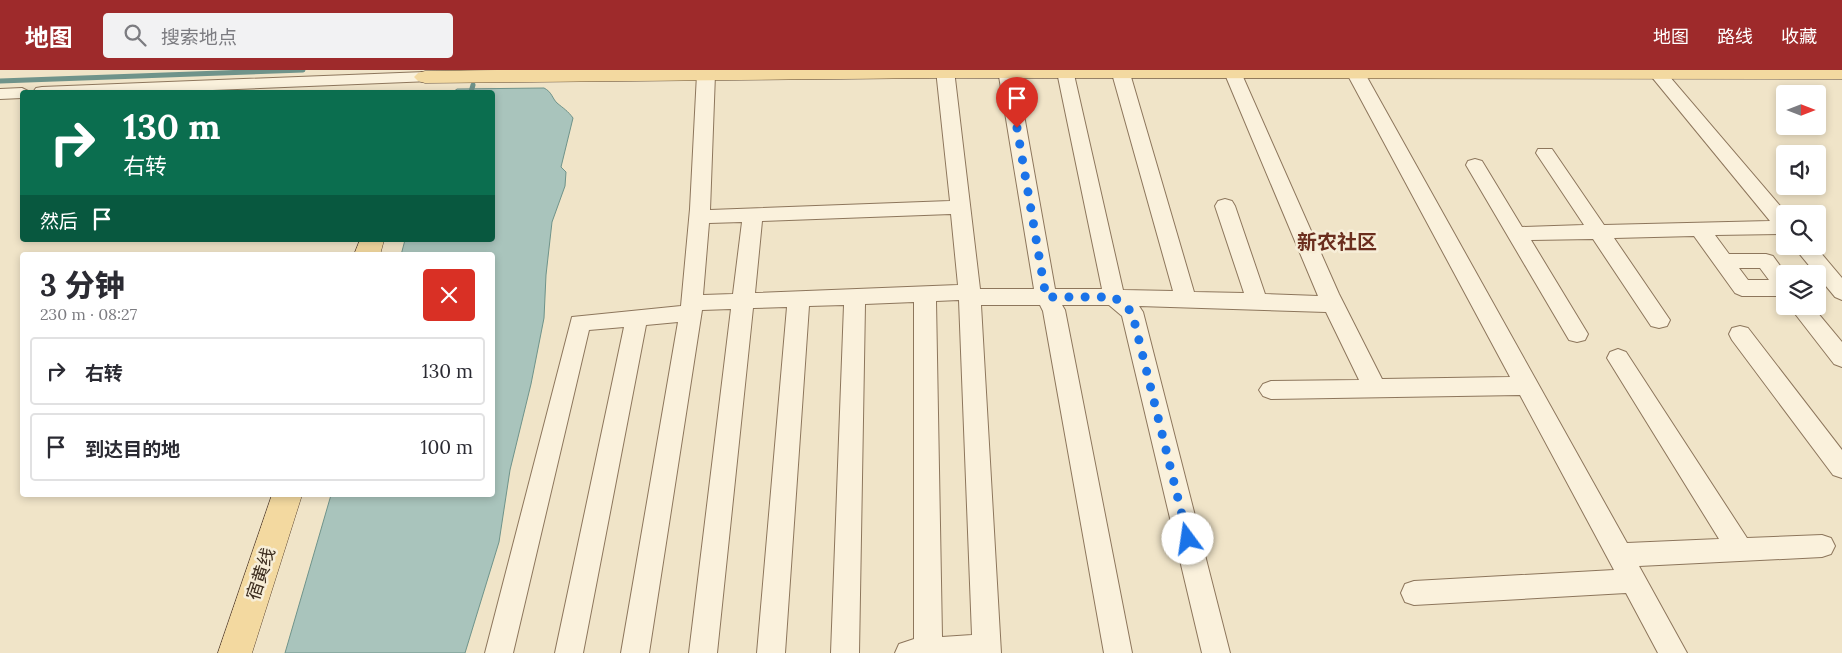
<!DOCTYPE html>
<html lang="zh">
<meta charset="utf-8">
<style>
:root{--surface:#fff;--page:#f2f2f3;--text:#2b2b33;--muted:#7c7c81;--line:#e1e1e2;--accent:#9e2a2b}
body{margin:0;font-family:Lora,"Noto Sans SC",serif;background:var(--page);color:var(--text);height:100vh;display:flex;flex-direction:column;font-size:19px;white-space:nowrap}
*{box-sizing:border-box;margin:0}
p{font-size:16px;color:var(--muted)}
.icon{flex:none;width:28px;height:28px;fill:none;stroke:currentColor;stroke-width:2;stroke-linecap:round;stroke-linejoin:round}
.map{position:relative;flex:1;overflow:hidden}
.sheet{position:absolute;left:20px;top:182px;width:475px;height:245px;display:flex;flex-direction:column;background:var(--surface);border-radius:5px;box-shadow:0 2px 8px #0003}
.sheet>*{flex:none}
.top-card{position:absolute;left:20px;top:20px;width:475px;height:152px;border-radius:5px;box-shadow:0 2px 8px #0003;background:#0b6e4f;color:#fff;overflow:hidden}
.needle{width:32px;rotate:90deg}
.controls{position:absolute;left:1776px;top:15px;display:grid;gap:10px}
.controls a{display:grid;place-items:center;width:50px;height:50px;border-radius:5px;background:var(--surface);box-shadow:0 2px 8px #0003;font-size:25px}
.pin{position:absolute;display:grid;place-items:center;width:42px;height:42px;color:#fff;margin:-51px -21px;border-radius:50% 50% 50% 0;rotate:-45deg;box-shadow:0 0 5px #0007}
.pin .icon{rotate:45deg}
.me{position:absolute;width:55px;margin:-28px;rotate:346deg;stroke-linejoin:round;filter:drop-shadow(0 0 4px #0008)}
.turn{display:flex;align-items:center;gap:18px;height:105px;padding:0 20px;font-size:22px}
.turn .icon{width:65px;height:65px;stroke-width:2.5}
.turn b{display:block;font-size:35px;line-height:42px}
.then{display:flex;align-items:center;height:48px;padding:0 20px;background:#0003;gap:10px;font-size:19px}
.round{display:grid;place-items:center;flex:none;width:52px;height:52px;border-radius:5px;background:var(--page)}
.summary{display:flex;align-items:center;justify-content:space-between;height:85px;padding:0 20px}
h1{font-size:30px;font-weight:800;line-height:38px}
ul{padding:0;list-style:none}
li{display:flex;align-items:center;gap:15px;height:68px;margin:0 10px 8px;padding:0 10px;border:2px solid var(--line);border-radius:5px}
li div{flex:1}
li b{display:block;font-size:19px}
li em{font-style:normal}
header{display:flex;align-items:center;gap:30px;box-sizing:border-box;height:70px;padding:0 25px;background:var(--accent);color:#fff}
header strong{font-size:24px}
nav{display:flex;gap:28px;margin-inline-start:auto;font-size:18px}
.search{width:350px;height:45px;background:var(--page);display:flex;align-items:center;gap:12px;box-sizing:border-box;padding:0 18px;border-radius:5px;color:var(--muted);font-size:19px}
.map>svg:first-child{display:block}
</style>
<header>
<strong>地图</strong>
<div class="search"><svg class="icon" aria-label="search" viewBox="0 0 24 24"><circle cx="10" cy="10" r="6"/><path d="M15 15l6 6"/></svg>搜索地点</div>
<nav><a>地图</a><a>路线</a><a>收藏</a></nav>
</header>
<div class="map">
<svg width="1842" height="583" viewBox="0 0 1842 583">
<rect width="100%" height="100%" fill="#f0e4c8"/>
<path fill="#a9c4bc" stroke="#6f938a" d="M544 18C552 22 552 28 557 33 563 38 568 41 573 48L561 97 566 102 565 116 552 152 546 205 544 248 531 314 510 400 499 472 465 583H285L331 425H492V185H401L405 170H492V22H453L457 19Z"/>
<g fill="none" stroke-linecap="round" stroke-linejoin="round">
<path stroke="#6f938a" stroke-width="5" d="M0 11 303 0
M471 22 473 15"/>
<g stroke="#8d765c" stroke-width="2">
<path id="minor" d="M700 0H711L715 4 710 140 950 131 936 0H954L980 219H1034L998 0H1016L1055 219H1102L1057 2 1059 0H1073L1123 220 1173 221 1111 0H1129L1194 222 1244 223 1215 136 1218 131 1225 129 1232 131 1235 136 1265 224 1318 226 1224 2 1226 0H1240L1339 224 1382 309 1510 307 1345 0H1363L1627 473 1719 469 1607 288 1610 282 1618 279 1626 282 1747 468 1822 465 1831 468 1835 476 1831 484 1822 487 1639 496 1687 583H1658L1626 523 1414 535 1405 532 1401 523 1405 514 1414 511 1614 500 1520 325 1271 329 1263 326 1259 320 1263 314 1271 311 1359 310 1326 242 1139 236 1143 242 1230 583H1202L1122 246 1109 235H1062L1065 240 1132 583H1104L1043 241 1040 235H981L1001 583H895L899 574 914 569V232L865 234 859 583H831L844 235 809 236 785 583H757L787 237 753 238 717 583H689L731 239 702 240 649 583H621L678 252 646 255 583 583H555L624 257 589 260 513 583H485L572 247 681 236 690 139 697 4ZM951 144 958 215 755 223 762 151ZM742 152 733 224 703 225 709 153ZM959 230 972 565 942 567 936 231Z
M1650 0H1664L1787 144 1785 164 1715 165 1729 184H1766L1773 186 1786 204 1785 226H1742L1735 223 1694 166 1614 168 1670 250 1667 256 1659 258 1651 256 1593 169 1531 170 1588 264 1585 270 1577 272 1569 270 1466 95 1468 91 1475 89 1482 91 1522 157 1584 155 1536 83 1538 79H1552L1604 155 1770 151 1651 6ZM1739 198H1760L1769 210H1748Z
M425 2 431 3 434 7 431 11 163 22H33L36 18 42 17Z
M22 18 30 22H22V28L0 29V19Z
M1793 176H1815L1842 208V230L1835 227Z
M1789 236H1812L1842 272V297L1834 294Z
M1740 256 1748 258 1842 380V408L1833 405 1732 270 1729 264 1732 258Z"/>
</g>
<g stroke="#5b4430" stroke-width="1">
<path id="major" d="M1842 0V9L945 8 425 13 418 11 414 7 418 3 425 1 497 0Z
M360 170H384L380 185H354Z
M272 425H302L252 583H218Z"/>
</g>
<use href="#minor" fill="#faf1dc" fill-rule="evenodd"/>
<use href="#major" fill="#f3d9a0" fill-rule="evenodd"/>
</g>
<g fill="none" stroke-linecap="round" stroke-linejoin="round">
<path stroke="#1a73e8" stroke-width="9" stroke-dasharray="0 16.2" d="M1017 58 1046 227H1114L1132 242 1188 469"/>
</g>
<g text-anchor="middle" stroke-width="5" stroke-linejoin="round" paint-order="stroke">
<g font-size="18" fill="#3d2e20" stroke="#f7eed8">
<text transform="translate(261 504) rotate(-72)" y="6">宿黄线</text>
</g>
<g font-size="20" font-weight="bold" fill="#6b2e1e" stroke="#f7eed8">
<text x="1337" y="179">新农社区</text>
</g>
</g>
</svg>
<div class="controls">
<a><svg class="needle" viewBox="-14 -14 28 28"><path d="M0-13l5 13h-10z" fill="#e53935"/><path d="M0 13l5-13h-10z" fill="#7c7c81"/></svg></a>
<a><svg class="icon" aria-label="sound" viewBox="0 0 24 24"><path d="M4 9h4l5-4v14l-5-4H4zM17 9q2 3 0 6"/></svg></a>
<a><svg class="icon" aria-label="search" viewBox="0 0 24 24"><circle cx="10" cy="10" r="6"/><path d="M15 15l6 6"/></svg></a>
<a><svg class="icon" aria-label="layers" viewBox="0 0 24 24"><path d="M12 4l9 5-9 5-9-5zM3 14l9 5 9-5"/></svg></a>
</div>
<div class="pin" style="left:1017px;top:58px;background:#d93025"><svg class="icon" aria-label="arrive" viewBox="0 0 24 24"><path d="M6 21V4h12l-3 4 3 4H6"/></svg></div>
<svg class="me" style="left:1188px;top:469px" viewBox="-20 -20 40 40"><circle r="19" fill="#fff"/><path d="M0-13L10 11 0 6-10 11z" fill="#1a73e8"/></svg>
<div class="top-card">
<div class="turn"><svg class="icon" aria-label="right" viewBox="0 0 24 24"><path d="M7 20v-9h11M14 6l5 5-5 5"/></svg><div><b>130 m</b>右转</div></div>
<div class="then">然后<svg class="icon" aria-label="arrive" viewBox="0 0 24 24"><path d="M6 21V4h12l-3 4 3 4H6"/></svg></div>
</div>
<section class="sheet">
<div class="summary"><div><h1>3 分钟</h1><p>230 m · 08:27</p></div><a class="round" style="background:#d93025;color:#fff"><svg class="icon" aria-label="close" viewBox="0 0 24 24"><path d="M6 6l12 12M18 6L6 18"/></svg></a></div>
<ul>
<li><svg class="icon" aria-label="right" viewBox="0 0 24 24"><path d="M7 20v-9h11M14 6l5 5-5 5"/></svg><div><b>右转</b></div><em>130 m</em></li>
<li><svg class="icon" aria-label="arrive" viewBox="0 0 24 24"><path d="M6 21V4h12l-3 4 3 4H6"/></svg><div><b>到达目的地</b></div><em>100 m</em></li>
</ul>
</section>
</div>
